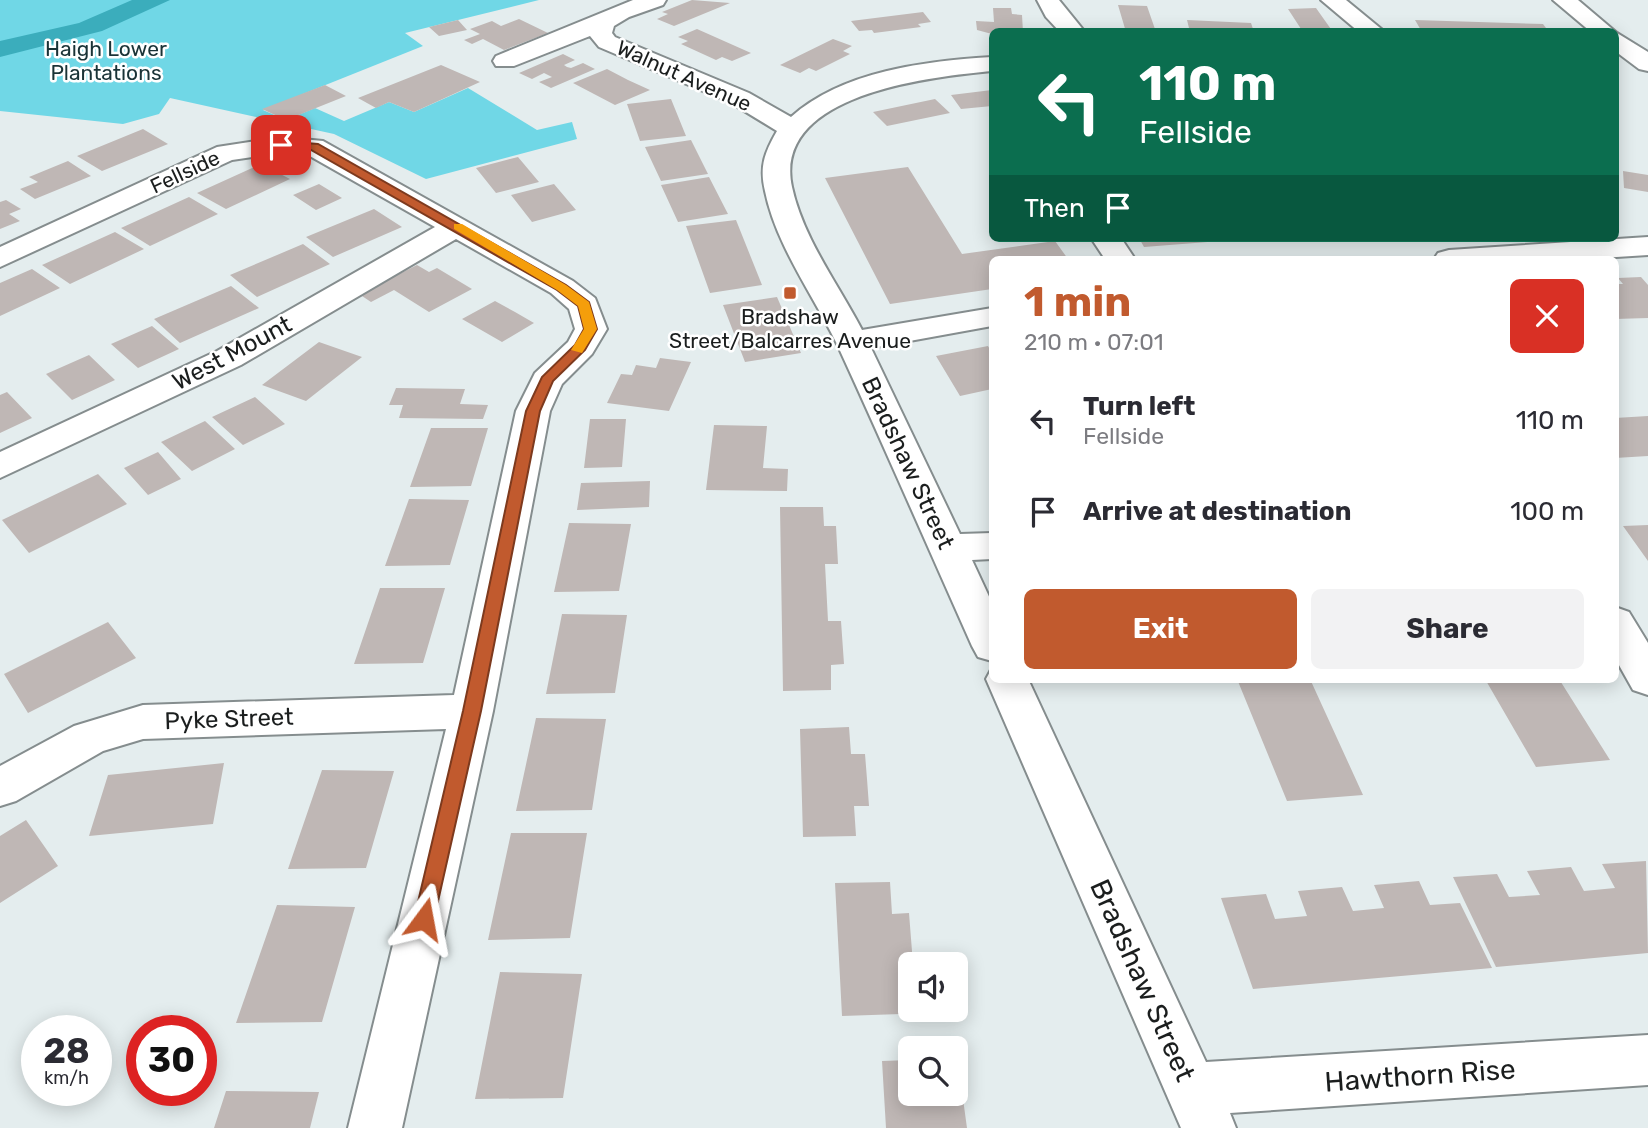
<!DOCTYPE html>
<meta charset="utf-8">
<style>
:root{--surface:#fff;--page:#f2f2f3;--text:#2b2b33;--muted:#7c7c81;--accent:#c15a2e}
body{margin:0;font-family:Rubik,sans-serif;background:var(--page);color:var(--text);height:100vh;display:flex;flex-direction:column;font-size:26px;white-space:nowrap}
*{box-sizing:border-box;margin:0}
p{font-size:23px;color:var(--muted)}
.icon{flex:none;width:38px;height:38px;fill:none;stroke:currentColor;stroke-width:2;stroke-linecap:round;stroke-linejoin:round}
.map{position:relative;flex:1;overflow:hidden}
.side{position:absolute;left:989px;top:256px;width:630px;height:427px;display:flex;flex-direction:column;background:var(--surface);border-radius:10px;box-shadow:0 4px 18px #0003}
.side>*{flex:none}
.top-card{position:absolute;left:989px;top:28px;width:630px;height:214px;border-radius:10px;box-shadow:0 4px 18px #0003;background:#0b6e4f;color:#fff;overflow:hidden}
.buttons{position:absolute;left:898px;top:952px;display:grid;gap:14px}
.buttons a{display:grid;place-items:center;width:70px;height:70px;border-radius:10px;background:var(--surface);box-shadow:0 4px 18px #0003;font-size:35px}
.speed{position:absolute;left:21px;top:1015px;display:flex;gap:14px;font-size:35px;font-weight:700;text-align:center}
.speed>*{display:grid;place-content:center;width:91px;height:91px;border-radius:50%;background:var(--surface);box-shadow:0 4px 18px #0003;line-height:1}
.speed small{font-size:18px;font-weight:400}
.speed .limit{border:10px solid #d22;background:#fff;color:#111}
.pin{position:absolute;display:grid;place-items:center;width:60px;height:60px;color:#fff;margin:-30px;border-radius:14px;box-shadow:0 4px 10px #0006}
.me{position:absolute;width:77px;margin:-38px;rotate:13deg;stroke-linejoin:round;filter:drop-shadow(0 0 5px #0008)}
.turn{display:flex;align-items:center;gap:24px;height:147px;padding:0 35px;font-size:32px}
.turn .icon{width:91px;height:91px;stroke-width:2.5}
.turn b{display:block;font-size:49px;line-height:60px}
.then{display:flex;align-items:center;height:66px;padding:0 35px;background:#0003;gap:14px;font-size:26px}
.round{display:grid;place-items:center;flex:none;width:74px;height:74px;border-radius:10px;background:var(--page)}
.summary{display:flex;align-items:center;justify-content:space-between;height:119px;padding:0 35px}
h1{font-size:42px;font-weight:700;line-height:52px;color:var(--accent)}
.primary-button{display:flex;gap:14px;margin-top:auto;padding:14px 35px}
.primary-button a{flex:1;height:80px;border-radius:10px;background:var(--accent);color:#fff;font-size:28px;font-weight:700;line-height:80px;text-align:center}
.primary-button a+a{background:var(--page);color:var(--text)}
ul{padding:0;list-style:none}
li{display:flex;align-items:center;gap:21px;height:91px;padding:0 35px}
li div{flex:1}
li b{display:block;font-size:26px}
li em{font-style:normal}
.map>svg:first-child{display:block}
</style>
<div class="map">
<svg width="1648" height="1128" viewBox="0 0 1648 1128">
<rect width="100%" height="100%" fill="#e4edee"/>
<path fill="#70d7e6" d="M0 0H539L405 33 423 46 263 110 286 120 315 108 344 121 389 102 414 112 468 88 537 130 572 122 577 139 426 179 334 134 170 98 159 114 123 124 0 111Z"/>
<path fill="#3badbc" d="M132 0H170L102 31 0 57V41L79 23Z"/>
<path fill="#bfb7b5" d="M692 0 730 3 674 26 657 19 668 14 662 12Z
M1118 5 1147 6 1156 32H1126Z
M993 8H1011L1012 14 1022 15 1023 32H992V34L977 30 976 21 994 22Z
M1316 8 1333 32H1303L1288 9Z
M923 12 931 22 918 24 921 27 874 33 872 30 859 31 851 21Z
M519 19 548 33 504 50 483 39 472 44 464 40 480 34 470 29 492 21 501 26Z
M458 20 467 30 439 36 429 27Z
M1187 20 1251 23 1254 32H1190Z
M1415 20 1543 24 1549 32H1422Z
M697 29 751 53 732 61 722 57 716 60 681 44 688 41 678 37Z
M833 39 852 46 843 51 850 54 816 71 809 68 800 73 780 65Z
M563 54 575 60 564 65 567 67 571 68 583 63 595 69 551 88 539 82 552 77 544 73 532 79 519 73Z
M441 65 480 82 414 112 389 102 376 108 358 98Z
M607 69 628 80 650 90 615 105 573 83Z
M325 85 346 96 286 120 262 109Z
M992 90V106L961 109 951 95Z
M671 99 686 136 640 141 627 104Z
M935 99 950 113 887 126 873 112Z
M143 129 168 144 102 171 77 156Z
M691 140 708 174 661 181 645 147Z
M518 157 539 182 496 193 476 168Z
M68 161 91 176 35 199 20 189 38 182 29 177Z
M261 164 290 179 226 209 197 193Z
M908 167 962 254 1055 241 1068 259H992V289L890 304 825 178Z
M1623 171 1648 175V192L1624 188Z
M709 177 728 214 678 222 661 185Z
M319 184 342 198 316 210 293 195Z
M554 184 576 210 532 222 511 195Z
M189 197 218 214 150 246 121 228Z
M6 200 21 209 9 214 20 221 0 229V202Z
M374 209 402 227 333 257 306 237Z
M736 220 762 285 710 293 686 226Z
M115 232 144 249 70 284 42 265Z
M1139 238H1232L1233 240 1144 247Z
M303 244 330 264 257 297 230 275Z
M417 265 429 272 437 268 472 289 429 312 394 290 371 302 359 294Z
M32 269 60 288 0 316V283Z
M1641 277 1648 285V318L1615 319V284H1623L1618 278Z
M231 286 259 308 180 343 154 319Z
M777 297 801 353 745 362 723 305Z
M495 301 515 312 534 323 502 342 462 319Z
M152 326 179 349 138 368 111 344Z
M319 342 362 357 306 401 262 385Z
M988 346 992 353V389L960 396 936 356Z
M89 355 115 380 72 400 46 374Z
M660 358 691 362 669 411 607 403 621 374 632 375 636 365 656 368Z
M396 388 465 389 460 404 488 405 483 419 399 418 403 405H389Z
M7 392 32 418 0 433V395Z
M255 397 285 424 243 445 212 417Z
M1648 416V456L1615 458V418Z
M590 419H626L622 467 584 468Z
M205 421 235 449 192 471 161 442Z
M714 425 767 426 763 468 788 469 787 491 706 490Z
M431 428H488L471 486 410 487Z
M158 452 181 479 148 495 124 468Z
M98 474 127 504 29 553 2 520Z
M650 481 649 507 577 510 581 483Z
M409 499 469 500 450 565 385 566Z
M780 507H823L824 526H836L838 564H825L828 621H841L844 664 831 665V690L783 691Z
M569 523 631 524 619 591 554 592Z
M1648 525V561L1623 526Z
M380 588H445L423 663 354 664Z
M562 614 627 615 615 693 546 694Z
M108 622 136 658 28 713 4 674Z
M1237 679H1310L1363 795 1287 801Z
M1485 679H1559L1610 760 1536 767Z
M536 718 606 719 592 810 516 811Z
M849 727 851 754H865L867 779 869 806H854L856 836 803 837 800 729Z
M224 763 213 824 89 836 108 775Z
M322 770 394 771 366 868 288 869Z
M26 820 58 866 0 903V836Z
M511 833H587L570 938 488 940Z
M1646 861 1648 953 1496 967 1453 877 1497 874 1509 897 1540 895 1527 871 1571 867 1584 891 1615 888 1602 864Z
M1419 881 1430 905 1460 903 1492 968 1253 989 1221 898 1266 894 1275 919 1307 916 1298 891 1342 887 1353 911 1384 908 1374 885Z
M890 882 892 914 909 913 913 964H910V978H898L901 1014 842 1016 835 883Z
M277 905 355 907 322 1022 236 1023Z
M500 972 582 974 563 1098 475 1099Z
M910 1060V1094H945V1100L963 1099 967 1128H886L882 1061Z
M226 1091 319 1092 310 1128H214Z"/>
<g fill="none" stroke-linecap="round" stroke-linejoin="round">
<g stroke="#858d8e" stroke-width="4">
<path id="minor" d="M633 0H666L663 5 629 17 614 26 612 33 615 37 749 93 791 117C842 71 926 61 992 57V71C929 77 772 94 792 187 803 238 838 284 862 330L992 308V326L871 348 960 534 992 533V559L972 560 992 603V661L978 657 972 646C927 545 883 444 837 344 813 295 776 245 765 191 759 166 765 152 777 131L731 103 599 47 590 36 514 66H496L493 61 496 56Z
M1037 0H1059L1085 32H1060L1046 17Z
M1321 0H1346L1385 32H1359Z
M1553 0H1578L1617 33 1648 52V71L1639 69 1615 51V32H1591Z
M281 137 323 141 573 281 595 298 607 329 592 354 562 384 550 411 493 711 402 1128H348L446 729 143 739 103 751 16 801 0 806V766L74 726 143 705 454 695 516 411 535 373 568 342 575 329 569 309 551 293 456 239 241 365 0 478V452L217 351 435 227 308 155 281 153 232 160 0 267V247L217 147Z
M1648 237V255L1585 259H1434L1438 253 1449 250Z
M1091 238H1121L1135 259H1105Z
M1615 607 1629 612 1648 643V695L1633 690 1615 658Z
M992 668V679H1028L1206 1062 1648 1035V1085L1230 1113 1236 1128H1181L986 679Z"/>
</g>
<use href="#minor" fill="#fff" fill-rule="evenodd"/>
</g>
<path fill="#c15a2e" stroke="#7d3a1e" stroke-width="2" d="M281 141 318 144 566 285 589 302 597 329 585 350 553 381 540 411 481 711 434 919 431 926 424 928 417 926 414 919 463 711 526 411 542 377 575 345 584 329 578 306 557 290 311 150 278 147 276 145Z"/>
<path fill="#f59e0b" d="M454 224H462L566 285 589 302 597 329 582 353 571 350 584 329 578 306 557 290 454 229Z"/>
<rect fill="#c15a2e" stroke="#fff" stroke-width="2.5" x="783" y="286" width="14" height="14" rx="3.5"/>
<g text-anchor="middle" stroke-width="5" stroke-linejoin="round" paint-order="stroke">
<g font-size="21" fill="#1a3337" stroke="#fff">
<text x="106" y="56">Haigh Lower<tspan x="106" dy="24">Plantations</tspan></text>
</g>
<g font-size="21" fill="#1b1e1e" stroke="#fff">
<text transform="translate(684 76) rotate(24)" y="7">Walnut Avenue</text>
<text transform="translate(185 172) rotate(-25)" y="7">Fellside</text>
</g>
<g font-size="21" fill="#1b1e1e" stroke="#fff">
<text x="790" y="324">Bradshaw<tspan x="790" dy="24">Street/Balcarres Avenue</tspan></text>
</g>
<g font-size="24" fill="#1b1e1e" stroke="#fff">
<text transform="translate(232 353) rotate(-28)" y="8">West Mount</text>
<text transform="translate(908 463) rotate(65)" y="8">Bradshaw Street</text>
<text transform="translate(229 719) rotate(-2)" y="8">Pyke Street</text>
</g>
<g font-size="28" fill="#1b1e1e" stroke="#fff">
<text transform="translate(1143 980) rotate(66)" y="10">Bradshaw Street</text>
<text transform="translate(1420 1075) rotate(-4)" y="10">Hawthorn Rise</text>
</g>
</g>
</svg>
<div class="buttons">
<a><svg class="icon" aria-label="sound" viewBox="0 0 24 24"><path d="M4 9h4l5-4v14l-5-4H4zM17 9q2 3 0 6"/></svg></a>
<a><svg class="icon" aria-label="search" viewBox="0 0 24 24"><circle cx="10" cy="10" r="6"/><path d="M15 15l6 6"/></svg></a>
</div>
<div class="speed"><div>28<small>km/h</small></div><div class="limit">30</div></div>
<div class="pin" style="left:281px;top:145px;background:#d93025"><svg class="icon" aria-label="arrive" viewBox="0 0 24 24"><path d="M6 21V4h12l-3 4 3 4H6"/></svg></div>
<svg class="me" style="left:424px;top:919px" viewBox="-20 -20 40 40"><path d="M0-17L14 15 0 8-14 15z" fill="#c15a2e" stroke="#fff" stroke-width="4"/></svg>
<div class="top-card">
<div class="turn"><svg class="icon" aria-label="left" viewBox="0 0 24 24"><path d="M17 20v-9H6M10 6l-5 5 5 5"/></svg><div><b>110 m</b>Fellside</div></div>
<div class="then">Then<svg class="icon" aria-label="arrive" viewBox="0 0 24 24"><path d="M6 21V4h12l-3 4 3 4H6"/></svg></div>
</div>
<section class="side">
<div class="summary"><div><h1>1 min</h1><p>210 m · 07:01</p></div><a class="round" style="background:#d93025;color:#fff"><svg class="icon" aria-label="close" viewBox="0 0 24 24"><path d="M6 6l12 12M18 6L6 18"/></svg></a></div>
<ul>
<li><svg class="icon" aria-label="left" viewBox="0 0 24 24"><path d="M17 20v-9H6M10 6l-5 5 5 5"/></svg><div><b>Turn left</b><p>Fellside</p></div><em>110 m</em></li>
<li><svg class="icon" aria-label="arrive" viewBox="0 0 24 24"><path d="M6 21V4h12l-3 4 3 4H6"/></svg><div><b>Arrive at destination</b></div><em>100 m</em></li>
</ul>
<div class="primary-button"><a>Exit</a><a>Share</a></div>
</section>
</div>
